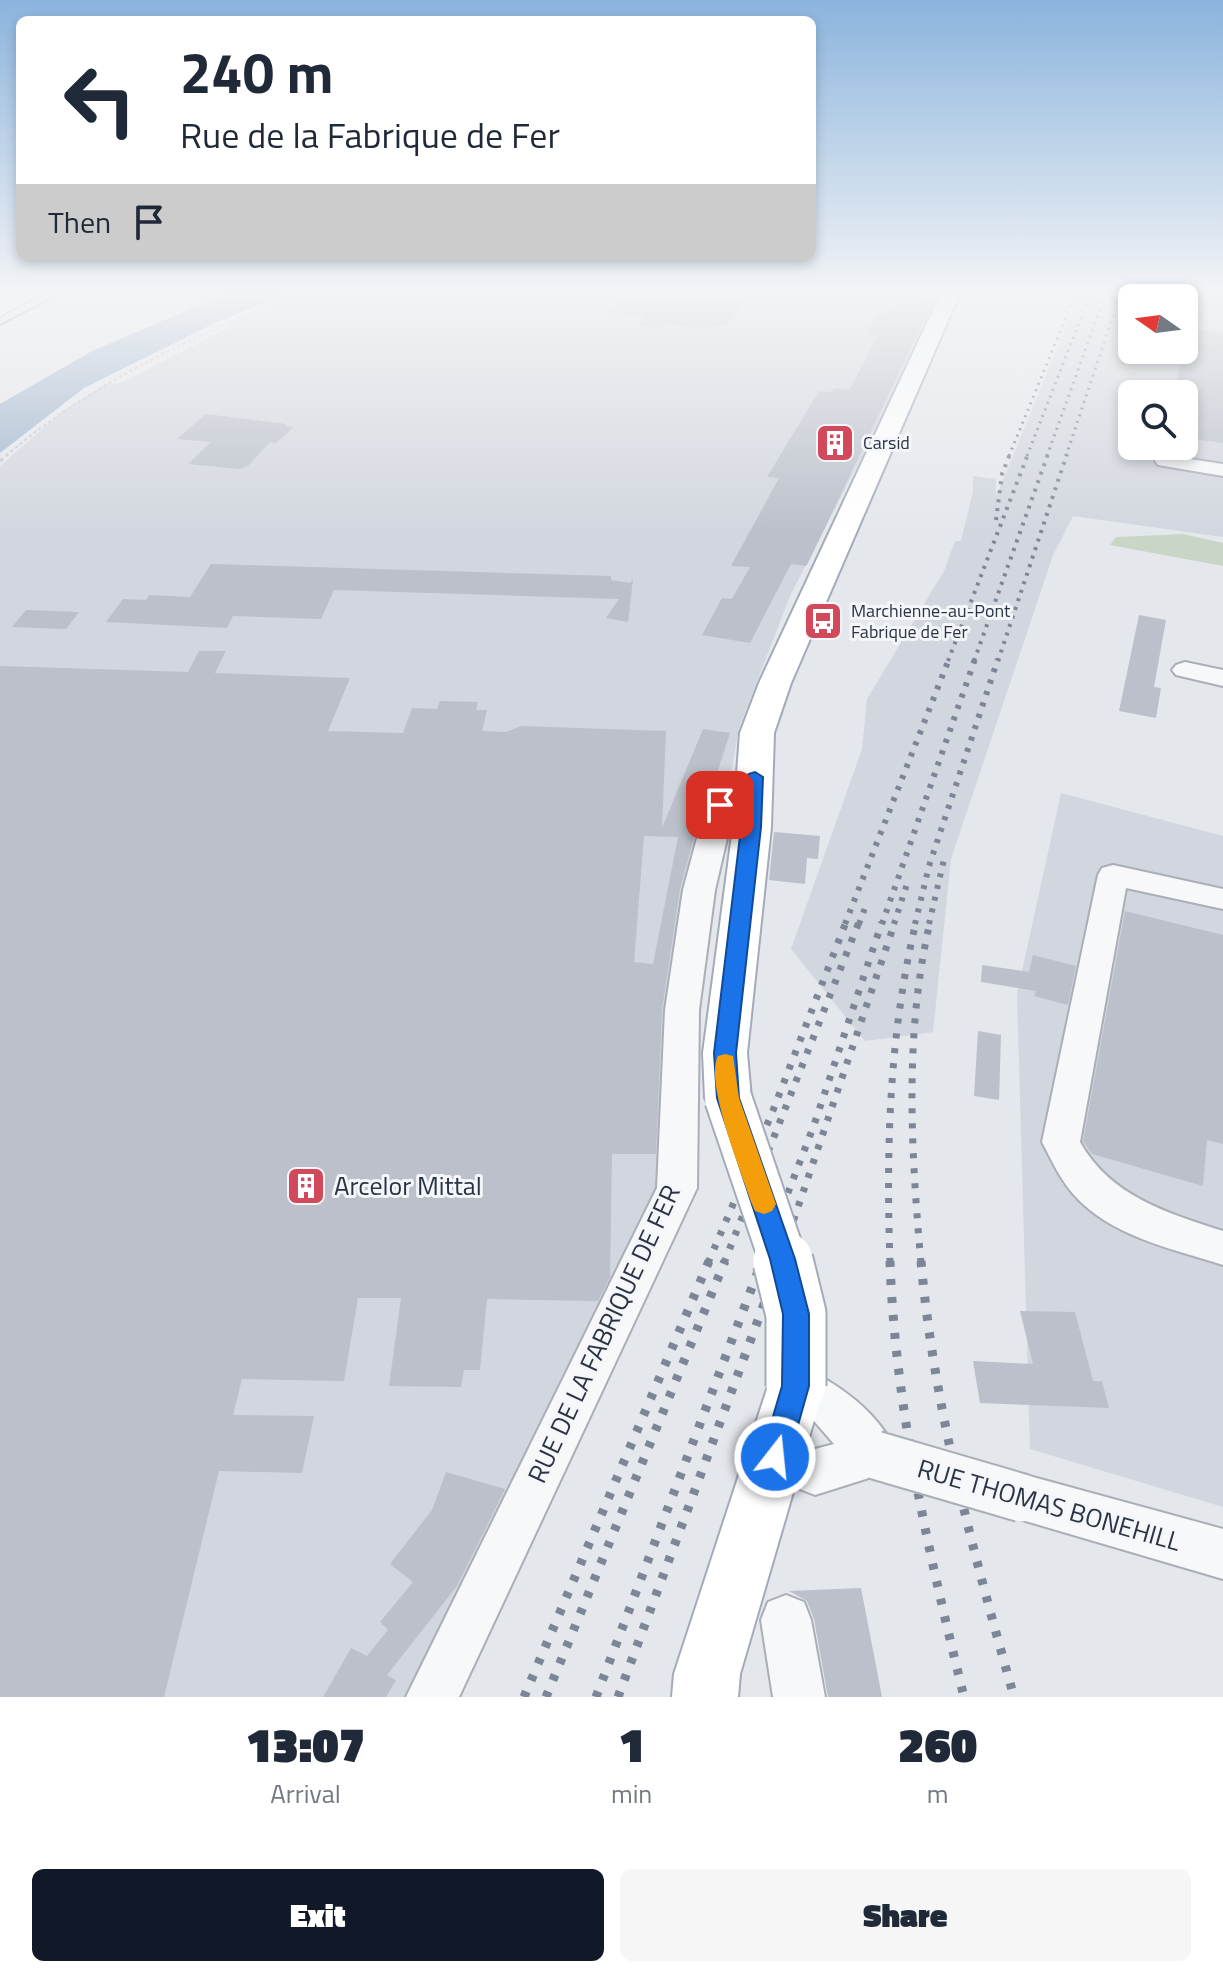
<!DOCTYPE html>
<style>
:root{--surface:#fff;--page:#f6f6f7;--text:#1f2937;--muted:#747a83;--accent:#111827}
body{margin:0;font-family:"Titillium Web",sans-serif;background:var(--page);color:var(--text);height:100vh;display:flex;flex-direction:column;font-size:30px;white-space:nowrap}
*{box-sizing:border-box;margin:0}
p{font-size:26px;color:var(--muted)}
.icon{flex:none;width:44px;height:44px;fill:none;stroke:currentColor;stroke-width:2;stroke-linecap:round;stroke-linejoin:round}
.map{position:relative;height:1697px;overflow:hidden}
.panel{display:flex;flex-direction:column;background:var(--surface);flex:1}
.panel>*{flex:none}
.hud{position:absolute;left:16px;top:16px;width:800px;height:244px;border-radius:12px;box-shadow:0 4px 12px #0003;background:#fff;color:var(--text);overflow:hidden}
.needle{width:52px;rotate:284deg}
.tools{position:absolute;left:1118px;top:284px;display:grid;gap:16px}
.tools a{display:grid;place-items:center;width:80px;height:80px;border-radius:12px;background:var(--surface);box-shadow:0 4px 12px #0003;font-size:40px}
.pin{position:absolute;display:grid;place-items:center;width:68px;height:68px;color:#fff;margin:-34px;border-radius:16px;box-shadow:0 4px 12px #0006}
.me{position:absolute;width:88px;margin:-44px;rotate:16deg;stroke-linejoin:round;filter:drop-shadow(0 0 6px #0008)}
.turn{display:flex;align-items:center;gap:28px;height:168px;padding:0 32px;font-size:36px}
.turn .icon{width:104px;height:104px;stroke-width:2.5}
.turn b{display:block;font-size:56px;line-height:68px}
.then{display:flex;align-items:center;height:76px;padding:0 32px;background:#0003;gap:16px;font-size:30px}
.eta{display:flex;justify-content:space-evenly;align-items:center;height:136px;text-align:center}
.eta b{font-size:48px;font-weight:800;line-height:56px}
.cta{display:flex;gap:16px;margin-top:auto;padding:16px 32px}
.cta a{flex:1;height:92px;border-radius:12px;background:var(--accent);color:#fff;font-size:32px;font-weight:800;line-height:92px;text-align:center}
.cta a+a{background:var(--page);color:var(--text)}
.map>svg:first-child{display:block}
</style>
<div class="map">
<svg width="1223" height="1697" viewBox="0 0 1223 1697">
<rect width="100%" height="100%" fill="#e4e7ec"/>
<path fill="#d2d6de" fill-rule="evenodd" d="M296 295H940L919 346 790 596 739 728 707 909 681 1144 409 1697H0V466L63 411 104 385 120 383 229 328V324Z
M1079 295H1223V537L1073 516 1053 555 951 859 933 1032 865 1041 791 949 862 749 867 699 944 571 955 541H961L973 491V476L996 479V497ZM1132 298H1184V350H1132ZM1132 394H1184V446H1132Z
M1061 793 1223 836V1507L1030 1449 1017 994Z"/>
<path fill="#c9d6c5" d="M1183 534 1223 543V566L1110 545 1116 537Z"/>
<path fill="#9fb4cc" d="M223 295H285L217 322 84 388 0 453V404L92 351Z"/>
<path fill="#bbc0ca" fill-rule="evenodd" d="M635 295H750L727 325 697 328 667 324 662 329 636 326 646 317 605 312 622 296Z
M916 298 934 300 808 563 806 566 791 564 750 643 702 635 722 598 732 599 750 567 731 566 779 478 767 477 819 391 832 392 834 388 849 390 878 336 866 335 877 313 885 314 895 302 914 304Z
M1199 330 1223 333V443L1194 439 1196 430 1184 428V394H1174L1184 345 1196 346Z
M206 414 287 424 284 426 294 427 276 443 270 442 249 465 240 469 188 464 211 442 177 439Z
M211 564 611 576V580L630 583 633 579 628 622 606 618 619 599 334 590 321 619 233 616 227 628 106 622 123 599 146 600 149 595 190 597Z
M26 610 79 612 66 629 12 627Z
M1139 615 1166 620 1154 687 1161 688 1156 718 1119 711Z
M199 651H226L215 673 350 678 328 731 403 733 412 708 437 709 440 701 478 702 476 710H487L482 731 506 732 521 726 666 731 662 828 703 729 730 733 709 798 703 804 680 889 662 1010 656 1154H612L610 1277 598 1301 487 1299 480 1370H464L461 1387 389 1386 401 1298H358L344 1381 242 1379 233 1415 314 1416 302 1473 219 1471 164 1697H0V666L188 672ZM644 836 678 837 653 964 634 962Z
M774 832 820 836 818 859 807 858 805 884 769 880Z
M1125 911 1223 935V1144L1207 1140 1203 1186 1092 1154 1083 1141Z
M1033 955 1076 966 1068 1005 1034 996 1036 991 981 982 982 965 1029 972Z
M978 1031 1001 1035 999 1100 974 1096Z
M1020 1311 1075 1312 1093 1381H1102L1109 1408 980 1403 973 1361 1033 1364Z
M446 1472 505 1489 457 1586 387 1675 396 1680 386 1697H323L351 1648 367 1656 388 1630 380 1622 413 1582 390 1564 432 1510Z
M861 1588 882 1697H828L814 1619 807 1601 789 1591Z"/>
<g fill="none" stroke-linecap="round" stroke-linejoin="round">
<g stroke="#a9aeb7" stroke-width="4">
<path id="minor" d="M1158 446H1178L1176 457 1223 464V476L1158 465 1155 461Z
M1185 662 1223 670V686L1176 675 1172 670 1176 665Z
M755 769 765 771 769 777 734 808 715 890 699 1010 697 1188 459 1697H406L657 1188 665 1010 683 890 706 805 745 771Z
M1113 865 1223 889V909L1126 888 1080 1142C1110 1196 1167 1213 1223 1231V1265C1173 1249 1110 1236 1074 1195 1060 1179 1052 1161 1042 1142L1098 875 1102 868Z
M796 1365C837 1381 880 1413 898 1455L891 1471 815 1495 759 1473 752 1457 759 1441 775 1434 815 1449 834 1444 814 1421 780 1401 774 1386 780 1371Z
M1022 1474 1223 1529V1579L1005 1515 998 1498 1005 1481Z
M786 1595 804 1602 811 1620 825 1697H773L761 1620 768 1602Z"/>
</g>
<g stroke="#a3abb8" stroke-width="4">
<path id="major" d="M14 295H38L0 316V302Z
M940 295H959L791 683 774 733 771 827 747 1053 751 1098 744 1111 728 1116 712 1111 705 1098 703 1053 733 827 740 733 759 683Z
M796 1360 816 1367 824 1386 740 1674 738 1697H672L674 1674 768 1386 776 1367Z"/>
</g>
<path stroke="#c2c5cb" stroke-width="2" stroke-dasharray="3 3" stroke-linecap="butt" d="M6 456C90 383 190 339 291 295"/>
<path stroke="#c2c5cb" stroke-width="3" stroke-dasharray="4 4" stroke-linecap="butt" d="M0 461 8 454"/>
<use href="#minor" fill="#f7f8fa" fill-rule="evenodd"/>
<use href="#major" fill="#fff" fill-rule="evenodd"/>
<path stroke="#7d8696" stroke-width="2" d="M0 325 58 295"/>
<path stroke="#7d8696" stroke-width="3" stroke-dasharray="2 5" stroke-linecap="butt" d="M1009 456 1075 295
M1027 456 1090 295
M1047 456 1105 295
M1066 456 1120 295"/>
<path stroke="#7d8696" stroke-width="4" stroke-dasharray="3 6" stroke-linecap="butt" d="M996 520 1002 474 1010 454
M948 661 1028 454
M974 661 1048 454
M998 661 1067 454"/>
<path stroke="#7d8696" stroke-width="6" stroke-dasharray="4 8" stroke-linecap="butt" d="M845 924 949 659
M859 924 866 905
M882 924 975 659
M894 924 908 881
M915 924 929 866 998 659
M929 924 945 855"/>
<path stroke="#7d8696" stroke-width="7" stroke-dasharray="5 10" stroke-linecap="butt" d="M708 1263 772 1113 846 922
M724 1263 859 922
M761 1263 814 1125 882 922
M779 1263 895 922
M890 1263C886 1148 889 1035 916 922
M921 1263C911 1150 904 1034 930 922"/>
<path stroke="#7d8696" stroke-width="9" stroke-dasharray="6 12" stroke-linecap="butt" d="M890 1261C895 1408 929 1554 964 1697
M921 1261C934 1409 974 1555 1014 1697
M524 1697 709 1261
M546 1697 725 1261
M596 1697 762 1261
M618 1697 780 1261"/>
<g stroke="#a9aeb7" stroke-width="51" stroke-linecap="butt">
<path id="minor-bridge" d="M875 1455 1022 1498"/>
</g>
<g stroke="#a3abb8" stroke-width="50" stroke-linecap="butt">
<path id="major-bridge-far1" d="M728 1098 784 1263"/>
</g>
<g stroke="#a3abb8" stroke-width="63" stroke-linecap="butt">
<path id="major-bridge" d="M783 1261 796 1314V1386"/>
</g>
<use href="#minor-bridge" stroke="#f7f8fa" stroke-width="47"/>
<use href="#major-bridge-far1" stroke="#fff" stroke-width="46"/>
<use href="#major-bridge" stroke="#fff" stroke-width="59"/>
</g>
<linearGradient id="sky" x2="0" y2="1"><stop stop-color="#8bb4dd"/><stop offset="0.55" stop-color="#f3f4f6"/><stop offset="1" stop-color="#f3f4f6" stop-opacity="0"/></linearGradient>
<rect width="1223" height="533" fill="url(#sky)"/>
<path fill="#1a73e8" stroke="#114b97" stroke-width="2" d="M755 772 763 777 761 827 736 1053 739 1098 795 1259 809 1314V1386L789 1457 785 1467 775 1471 765 1467 761 1457 782 1386 783 1314 770 1259 717 1098 714 1053 745 794 726 809H714L711 805 749 774Z"/>
<path fill="#f59e0b" d="M725 1054 733 1056 739 1098 776 1204 772 1211 764 1214 755 1211 752 1204C742 1174 704 1081 718 1056Z"/>
<defs>
<g id="building-square" transform="scale(2)"><rect x="-9" y="-9" width="18" height="18" rx="4" fill="#d1495b" stroke="#f4f6f9"/><path d="M-4-6H4V6H1V3H-1V6H-4ZM-2.5-4.3h1.7v1.8h-1.7ZM.8-4.3h1.7v1.8H.8ZM-2.5-1h1.7V.8h-1.7ZM.8-1h1.7V.8H.8Z" fill="#fff"/></g>
<g id="bus-square" transform="scale(2)"><rect x="-9" y="-9" width="18" height="18" rx="4" fill="#d1495b" stroke="#f4f6f9"/><path d="M-5-6H5V4H4V6H2V4H-2V6H-4V4H-5ZM-3.5-4V0h7V-4ZM-3.5 1.2v1.5H-2V1.2ZM2 1.2v1.5H3.5V1.2Z" fill="#fff"/></g>
</defs>
<g fill-rule="evenodd">
<use href="#building-square" x="835" y="443"/>
<use href="#bus-square" x="823" y="621"/>
<use href="#building-square" x="306" y="1186"/>
</g>
<g text-anchor="middle" stroke-width="6" stroke-linejoin="round" paint-order="stroke">
<g font-size="18" fill="#2b3445" stroke="#f4f6f9" text-anchor="start">
<text x="863" y="449">Carsid</text>
<text x="851" y="617">Marchienne-au-Pont<tspan x="851" dy="21">Fabrique de Fer</tspan></text>
</g>
<g font-size="26" fill="#2b3445" stroke="#f4f6f9" text-anchor="start">
<text x="334" y="1195">Arcelor Mittal</text>
</g>
<g font-size="26" fill="#2b3445" stroke="#f4f6f9">
<text transform="translate(604 1334) rotate(-65)" y="9">RUE DE LA FABRIQUE DE FER</text>
<text transform="translate(1049 1505) rotate(16)" y="9">RUE THOMAS BONEHILL</text>
</g>
</g>
</svg>
<div class="tools">
<a><svg class="needle" viewBox="-14 -14 28 28"><path d="M0-13l5 13h-10z" fill="#e53935"/><path d="M0 13l5-13h-10z" fill="#747a83"/></svg></a>
<a><svg class="icon" aria-label="search" viewBox="0 0 24 24"><circle cx="10" cy="10" r="6"/><path d="M15 15l6 6"/></svg></a>
</div>
<div class="pin" style="left:720px;top:805px;background:#d93025"><svg class="icon" aria-label="arrive" viewBox="0 0 24 24"><path d="M6 21V4h12l-3 4 3 4H6"/></svg></div>
<svg class="me" style="left:775px;top:1457px" viewBox="-20 -20 40 40"><circle r="17" fill="#1a73e8" stroke="#fff" stroke-width="3"/><path d="M0-11L8 9 0 5-8 9z" fill="#fff"/></svg>
<div class="hud">
<div class="turn"><svg class="icon" aria-label="left" viewBox="0 0 24 24"><path d="M17 20v-9H6M10 6l-5 5 5 5"/></svg><div><b>240 m</b>Rue de la Fabrique de Fer</div></div>
<div class="then">Then<svg class="icon" aria-label="arrive" viewBox="0 0 24 24"><path d="M6 21V4h12l-3 4 3 4H6"/></svg></div>
</div>
</div>
<section class="panel">
<div class="eta">
<div><b>13:07</b><p>Arrival</p></div>
<div><b>1</b><p>min</p></div>
<div><b>260</b><p>m</p></div>
</div>
<div class="cta"><a>Exit</a><a>Share</a></div>
</section>
